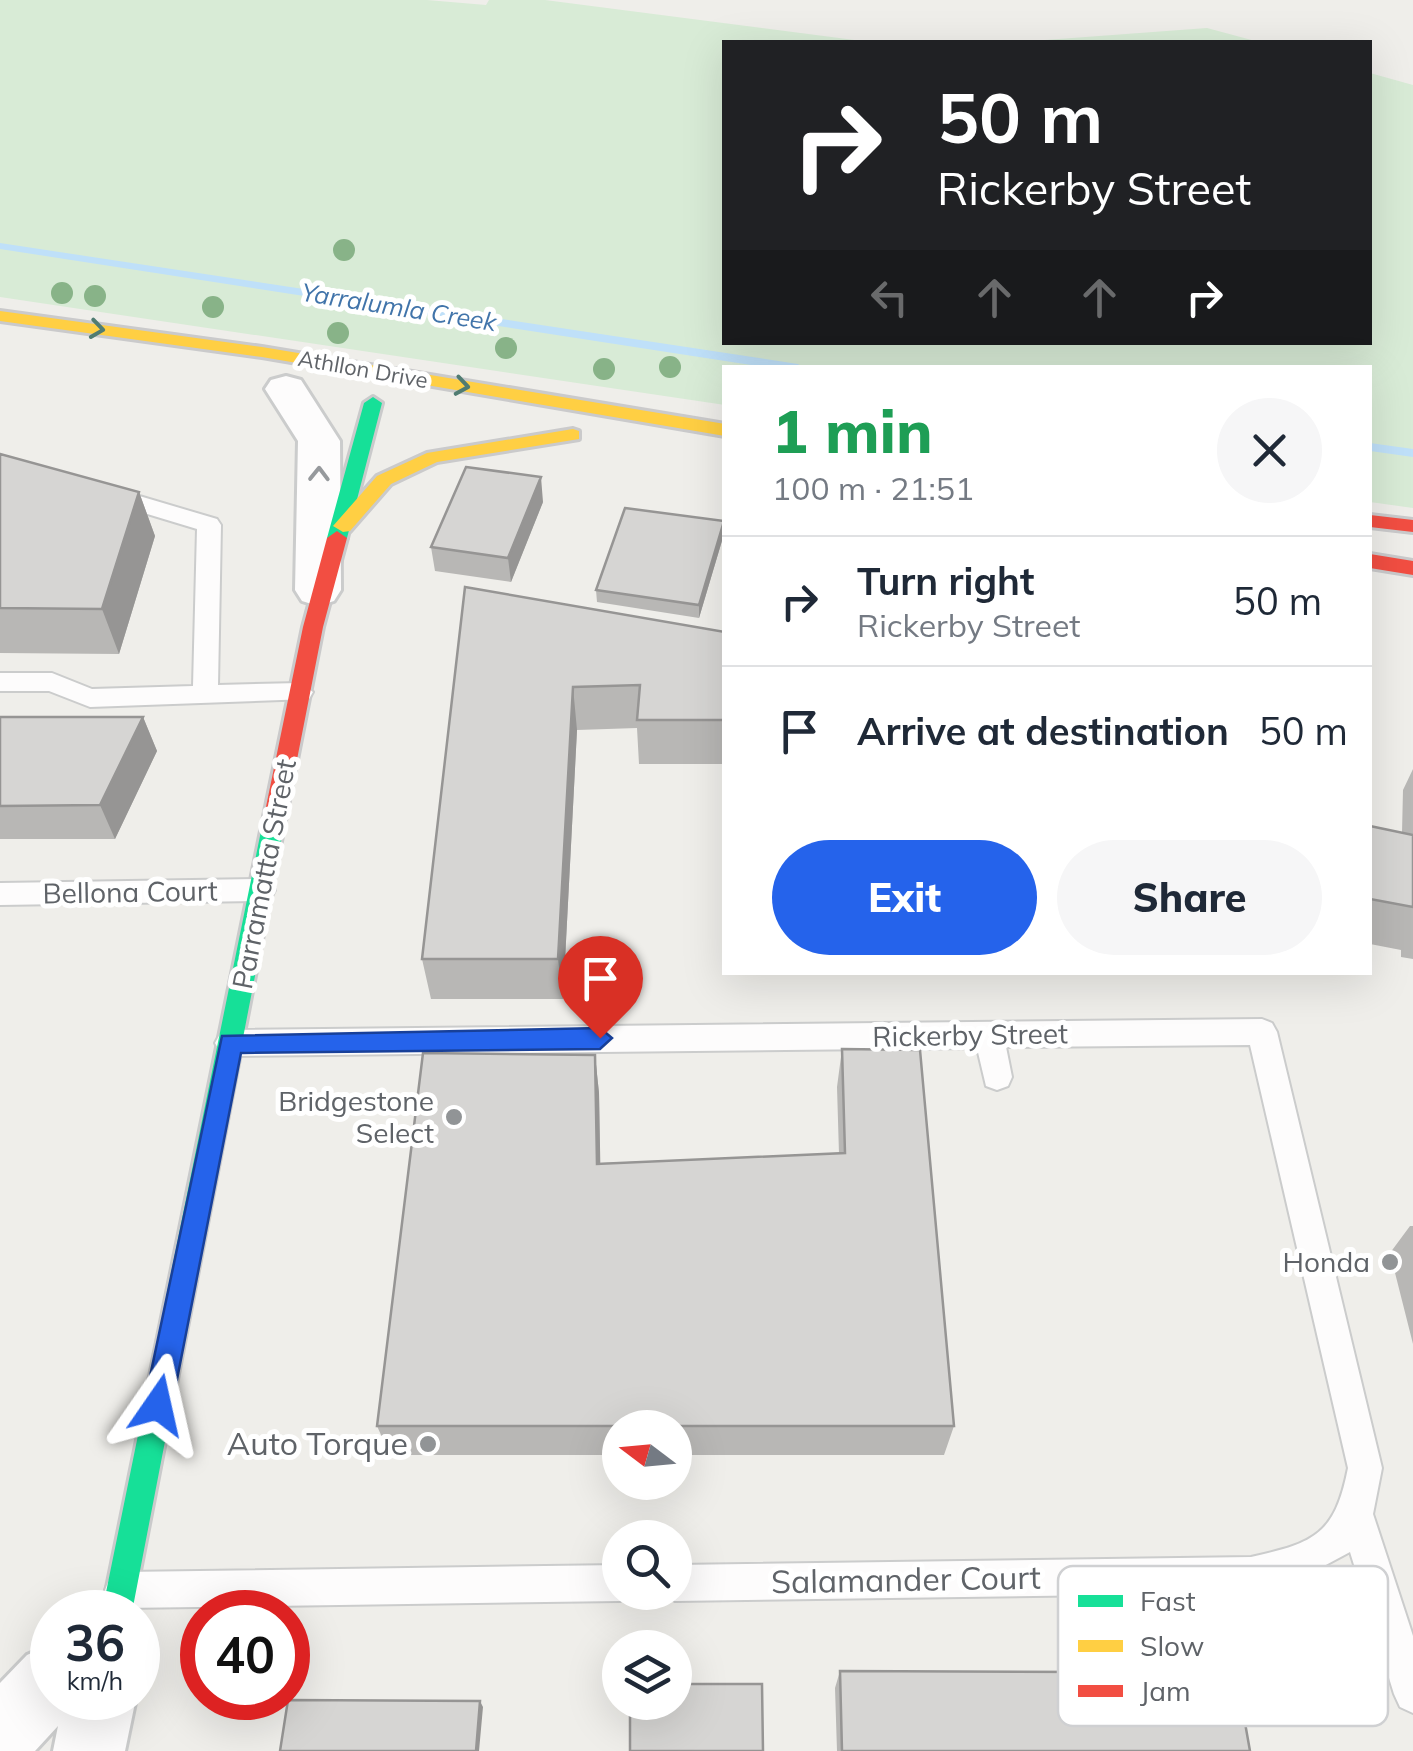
<!DOCTYPE html>
<meta charset="utf-8">
<style>
:root{--surface:#fff;--page:#f6f6f7;--text:#1f2937;--muted:#747a83;--line:#e0e1e3;--accent:#2563eb}
body{margin:0;font-family:Mulish,sans-serif;background:var(--page);color:var(--text);height:100vh;display:flex;flex-direction:column;font-size:38px;white-space:nowrap}
*{box-sizing:border-box;margin:0}
p{font-size:32px;color:var(--muted)}
.icon{flex:none;width:55px;height:55px;fill:none;stroke:currentColor;stroke-width:2;stroke-linecap:round;stroke-linejoin:round}
.map{position:relative;flex:1;overflow:hidden}
.side{position:absolute;left:722px;top:365px;width:650px;height:610px;display:flex;flex-direction:column;background:var(--surface);border-radius:0px;box-shadow:0 10px 40px #0002}
.side>*{flex:none}
.guide{position:absolute;left:722px;top:40px;width:650px;height:305px;border-radius:0px;box-shadow:0 10px 40px #0002;background:#202124;color:#fff;overflow:hidden}
.needle{width:65px;rotate:286deg}
.controls{position:absolute;left:602px;top:1410px;display:grid;gap:20px}
.controls a{display:grid;place-items:center;width:90px;height:90px;border-radius:50%;background:var(--surface);box-shadow:0 10px 40px #0002;font-size:50px}
.speed{position:absolute;left:30px;top:1590px;display:flex;gap:20px;font-size:50px;font-weight:700;text-align:center}
.speed>*{display:grid;place-content:center;width:130px;height:130px;border-radius:50%;background:var(--surface);box-shadow:0 10px 40px #0002;line-height:1}
.speed small{font-size:25px;font-weight:400}
.speed .limit{border:15px solid #d22;background:#fff;color:#111}
.pin{position:absolute;display:grid;place-items:center;width:85px;height:85px;color:#fff;margin:-102px -42px;border-radius:50% 50% 50% 0;rotate:-45deg;box-shadow:0 0 10px #0007}
.pin .icon{rotate:45deg}
.me{position:absolute;width:110px;margin:-55px;rotate:11deg;stroke-linejoin:round;filter:drop-shadow(0 0 8px #0008)}
.turn{display:flex;align-items:center;gap:35px;height:210px;padding:0 50px;font-size:45px}
.turn .icon{width:130px;height:130px;stroke-width:2.5}
.turn b{display:block;font-size:70px;line-height:85px}
.lanes{display:flex;align-items:center;height:95px;padding:0 50px;background:#0003;justify-content:center;gap:50px;direction:ltr}
.lanes .off{opacity:.35}
.round{display:grid;place-items:center;flex:none;width:105px;height:105px;border-radius:52px;background:var(--page)}
.head{display:flex;align-items:center;justify-content:space-between;height:170px;padding:0 50px}
h1{font-size:60px;font-weight:800;line-height:75px;color:#1e9e55}
.button{display:flex;gap:20px;margin-top:auto;padding:20px 50px}
.button a{flex:1;height:115px;border-radius:60px;background:var(--accent);color:#fff;font-size:40px;font-weight:800;line-height:115px;text-align:center}
.button a+a{background:var(--page);color:var(--text)}
ul{padding:0;list-style:none}
li{display:flex;align-items:center;gap:30px;height:130px;padding:0 50px;border-top:2px solid var(--line)}
li div{flex:1}
li b{display:block;font-size:38px}
li em{font-style:normal}
.map>svg:first-child{display:block}
</style>
<div class="map">
<svg width="1413" height="1751" viewBox="0 0 1413 1751">
<rect width="100%" height="100%" fill="#efeeea"/>
<path fill="#d8ebd6" d="M0 0H427L486 5 489 0H545L870 42H725V342H1370V73L1413 85V508L1370 502V368H725V405L0 297Z
M1207 28 1259 42H1018Z"/>
<g fill="none" stroke-linecap="round" stroke-linejoin="round">
<path fill="#bfe0f9" fill-rule="evenodd" d="M0 243 798 364 803 368H771L0 249Z
M1370 443 1413 449V457L1370 451Z"/>
<g stroke="#cbcccc" stroke-width="4">
<path id="lane" d="M109 487 217 519 221 525 218 685 300 683 313 692 309 699 90 707 49 691H0V673H52L92 689 193 686 197 529 101 500 98 495Z
M261 879 271 882 275 890 271 898 261 901 0 905V883Z
M1262 1019 1272 1023 1277 1032 1382 1468 1373 1514 1413 1636V1713L1400 1707 1394 1694 1350 1552 1296 1581 1251 1593 675 1601 661 1592H675V1565L1251 1557C1315 1543 1335 1534 1348 1468L1250 1045 1006 1047 1012 1077 1008 1086 997 1090 986 1086 977 1048 230 1056 220 1052 215 1043 220 1034 230 1030Z
M620 1565V1592H634L620 1601 123 1608 110 1603 105 1590 110 1577 123 1572Z"/>
</g>
<g stroke="#cbcccc" stroke-width="6">
<path id="street" d="M286 376 301 380 340 441 341 590 334 601 318 606 302 601 295 590 298 441 265 389 271 380Z
M52 1644V1698H136L125 1751H53L58 1726 35 1751H0V1683L27 1655Z"/>
</g>
<g stroke="#cacacb" stroke-width="6">
<path id="fast" d="M373 397 382 403 347 538 337 545 327 538 364 403Z
M272 822 280 825 283 831 132 1612H102L261 831 264 825Z"/>
</g>
<g stroke="#cacacb" stroke-width="6">
<path id="slow" d="M0 311 262 347 725 424V436L262 357 0 321Z
M573 429 579 431V439L437 462 391 484 350 531 343 532 333 526 377 476 427 453Z"/>
</g>
<g stroke="#cacacb" stroke-width="6">
<path id="jam" d="M1370 515 1413 520V532L1370 527Z
M337 531 347 538 323 627 283 831 280 837H264L261 831 303 627 327 538Z
M1370 554 1413 561V575L1370 568Z"/>
</g>
<use href="#lane" fill="#fdfcfc" fill-rule="evenodd"/>
<use href="#street" fill="#fdfcfc" fill-rule="evenodd"/>
<use href="#fast" fill="#16e098" fill-rule="evenodd"/>
<use href="#slow" fill="#ffcf43" fill-rule="evenodd"/>
<use href="#jam" fill="#f24e42" fill-rule="evenodd"/>
</g>
<g fill="#88b388">
<circle cx="344" cy="250" r="11"/>
<circle cx="62" cy="293" r="11"/>
<circle cx="95" cy="296" r="11"/>
<circle cx="213" cy="307" r="11"/>
<circle cx="338" cy="333" r="11"/>
<circle cx="506" cy="348" r="11"/>
<circle cx="670" cy="367" r="11"/>
<circle cx="604" cy="369" r="11"/>
</g>
<path fill="#b8b7b5" d="M0 454 139 492 155 536 119 654 0 653Z
M543 502 511 582 435 571 431 547Z
M724 521V534L699 618 597 602 596 590Z
M465 587 725 632V764H639L637 728 577 730 563 999H431L422 959Z
M0 717H143L157 751 115 839H0Z
M1413 769V959L1401 957V950L1370 944V826L1402 833 1403 790Z
M842 1049 954 1426 944 1455H675V1428H620V1455H390L377 1426 595 1055 599 1093 600 1163 839 1154 837 1087Z
M1410 1226H1413V1344L1390 1253Z
M840 1671 1089 1688 1250 1751H837L835 1688Z"/>
<path fill="#969594" d="M541 477 543 502 511 582 508 558Z
M139 492 155 536 119 654 102 609Z
M724 521V534L699 618V605Z
M573 687 577 730 563 999 558 959Z
M143 717 157 751 115 839 100 805Z
M595 1055 599 1093 601 1200 597 1164Z
M480 1701 483 1707 479 1751H476Z"/>
<path fill="#d6d5d3" stroke="#969594" stroke-width="2.5" d="M0 454 139 492 102 609 0 608Z
M466 467 541 477 508 558 431 547Z
M625 508 724 521 699 605 596 590Z
M465 587 725 632V720H637L640 685 573 687 558 959H422Z
M0 717H143L100 805 0 806Z
M1370 826 1413 835V907L1370 899Z
M842 1049 920 1050 954 1426H377L423 1053 595 1055 597 1164 845 1153Z
M840 1671 1088 1672 1089 1688 1239 1689 1250 1751H842Z
M675 1684H762L763 1751H630V1702H675Z
M288 1700 480 1701 476 1751H280Z"/>
<defs><path id="oneway-chevron" d="M-2-3.5L2.5 0L-2 3.5" fill="none" stroke-width="1.6" stroke-linecap="round" stroke-linejoin="round" transform="scale(2.5)"/></defs>
<g stroke="#507c72">
<use href="#oneway-chevron" transform="translate(97 329) rotate(8)"/>
<use href="#oneway-chevron" transform="translate(462 386) rotate(9)"/>
</g>
<use stroke="#96999c" href="#oneway-chevron" transform="translate(319 474) rotate(-89)"/>
<path fill="#2563eb" stroke="#184099" stroke-width="2.5" d="M600 1028 612 1038 600 1049 241 1053 172 1405 168 1415 158 1419 148 1415 144 1405 222 1036Z"/>
<g fill="#919496" stroke="#fff" stroke-width="4">
<circle cx="454" cy="1117" r="10"/>
<circle cx="1390" cy="1262" r="10"/>
<circle cx="428" cy="1444" r="10"/>
</g>
<g text-anchor="middle" stroke-width="10" stroke-linejoin="round" paint-order="stroke">
<g font-size="22" fill="#5f6368" stroke="#fff">
<text transform="translate(363 369) rotate(10)" y="8">Athllon Drive</text>
</g>
<g font-size="25" font-style="italic" fill="#4174aa" stroke="#fff">
<text transform="translate(399 307) rotate(9)" y="9">Yarralumla Creek</text>
</g>
<g font-size="28" fill="#5f6368" stroke="#fff">
<text transform="translate(264 874) rotate(-79)" y="10">Parramatta Street</text>
<text transform="translate(130 892) rotate(-1)" y="10">Bellona Court</text>
<text transform="translate(970 1035) rotate(-1)" y="10">Rickerby Street</text>
</g>
<g font-size="28" fill="#5f6368" stroke="#fff" text-anchor="end">
<text x="434" y="1111">Bridgestone<tspan x="434" dy="32">Select</tspan></text>
<text x="1370" y="1272">Honda</text>
</g>
<g font-size="32" fill="#5f6368" stroke="#fff" text-anchor="end">
<text x="408" y="1455">Auto Torque</text>
</g>
<g font-size="32" fill="#5f6368" stroke="#fff">
<text transform="translate(906 1580) rotate(-1)" y="11">Salamander Court</text>
</g>
</g>
<rect x="1058" y="1566" width="330" height="160" rx="15" fill="#fff" stroke="#cfd0d2" stroke-width="2.5"/>
<rect x="1078" y="1595" width="45" height="12" fill="#16e098"/>
<rect x="1078" y="1640" width="45" height="12" fill="#ffcf43"/>
<rect x="1078" y="1685" width="45" height="12" fill="#f24e42"/>
<g font-size="28" fill="#5f6368">
<text x="1140" y="1611">Fast</text>
<text x="1140" y="1656">Slow</text>
<text x="1140" y="1701">Jam</text>
</g>
</svg>
<div class="controls">
<a><svg class="needle" viewBox="-14 -14 28 28"><path d="M0-13l5 13h-10z" fill="#e53935"/><path d="M0 13l5-13h-10z" fill="#747a83"/></svg></a>
<a><svg class="icon" aria-label="search" viewBox="0 0 24 24"><circle cx="10" cy="10" r="6"/><path d="M15 15l6 6"/></svg></a>
<a><svg class="icon" aria-label="layers" viewBox="0 0 24 24"><path d="M12 4l9 5-9 5-9-5zM3 14l9 5 9-5"/></svg></a>
</div>
<div class="speed"><div>36<small>km/h</small></div><div class="limit">40</div></div>
<div class="pin" style="left:600px;top:1038px;background:#d93025"><svg class="icon" aria-label="arrive" viewBox="0 0 24 24"><path d="M6 21V4h12l-3 4 3 4H6"/></svg></div>
<svg class="me" style="left:158px;top:1405px" viewBox="-20 -20 40 40"><path d="M0-17L14 15 0 8-14 15z" fill="#2563eb" stroke="#fff" stroke-width="4"/></svg>
<div class="guide">
<div class="turn"><svg class="icon" aria-label="right" viewBox="0 0 24 24"><path d="M7 20v-9h11M14 6l5 5-5 5"/></svg><div><b>50 m</b>Rickerby Street</div></div>
<div class="lanes"><svg class="icon off" aria-label="left" viewBox="0 0 24 24"><path d="M17 20v-9H6M10 6l-5 5 5 5"/></svg><svg class="icon off" aria-label="ahead" viewBox="0 0 24 24"><path d="M12 20V5M6 11l6-6 6 6"/></svg><svg class="icon off" aria-label="ahead" viewBox="0 0 24 24"><path d="M12 20V5M6 11l6-6 6 6"/></svg><svg class="icon" aria-label="right" viewBox="0 0 24 24"><path d="M7 20v-9h11M14 6l5 5-5 5"/></svg></div>
</div>
<section class="side">
<div class="head"><div><h1>1 min</h1><p>100 m · 21:51</p></div><a class="round"><svg class="icon" aria-label="close" viewBox="0 0 24 24"><path d="M6 6l12 12M18 6L6 18"/></svg></a></div>
<ul>
<li><svg class="icon" aria-label="right" viewBox="0 0 24 24"><path d="M7 20v-9h11M14 6l5 5-5 5"/></svg><div><b>Turn right</b><p>Rickerby Street</p></div><em>50 m</em></li>
<li><svg class="icon" aria-label="arrive" viewBox="0 0 24 24"><path d="M6 21V4h12l-3 4 3 4H6"/></svg><div><b>Arrive at destination</b></div><em>50 m</em></li>
</ul>
<div class="button"><a>Exit</a><a>Share</a></div>
</section>
</div>
